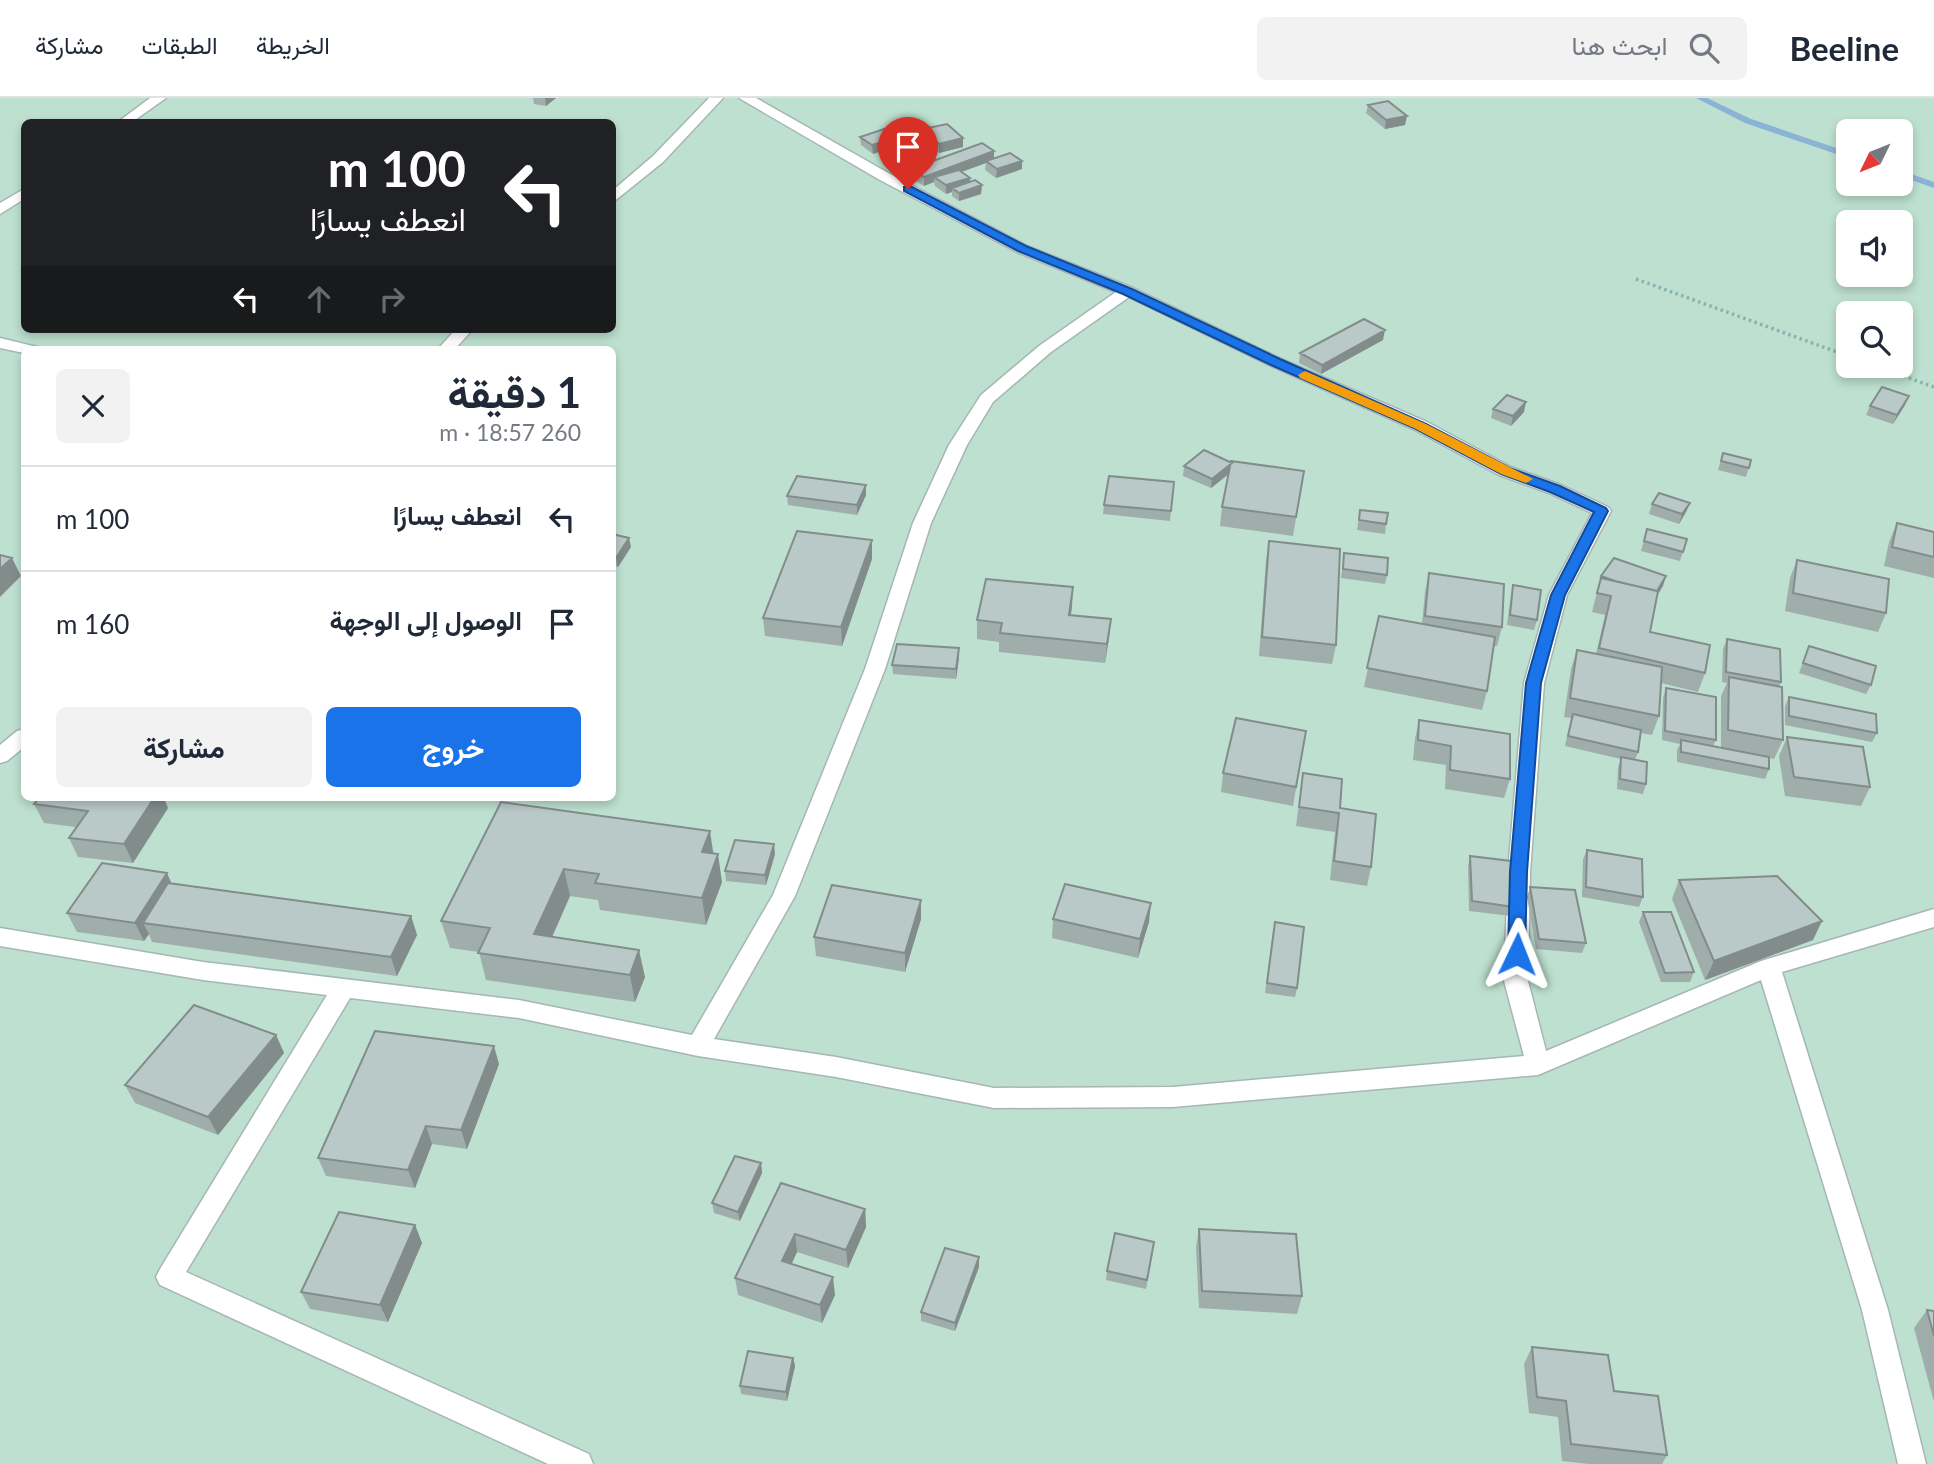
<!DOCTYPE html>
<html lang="ar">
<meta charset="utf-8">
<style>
:root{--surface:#fff;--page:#f2f2f3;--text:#1f2937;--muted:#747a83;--line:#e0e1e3;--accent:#1a73e8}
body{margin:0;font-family:Lato,Vazirmatn,sans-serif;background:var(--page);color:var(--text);direction:rtl;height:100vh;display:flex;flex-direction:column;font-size:26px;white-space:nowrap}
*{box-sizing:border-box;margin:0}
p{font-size:23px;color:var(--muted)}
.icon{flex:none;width:38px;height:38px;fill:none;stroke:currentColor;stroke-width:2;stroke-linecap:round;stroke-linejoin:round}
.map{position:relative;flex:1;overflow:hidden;direction:ltr}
.panel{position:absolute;left:21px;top:248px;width:595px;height:455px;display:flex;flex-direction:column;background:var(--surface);border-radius:10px;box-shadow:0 4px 10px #0003;direction:rtl}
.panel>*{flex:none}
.hud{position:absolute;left:21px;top:21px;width:595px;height:214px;border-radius:10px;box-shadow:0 4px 10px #0003;direction:rtl;background:#202124;color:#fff;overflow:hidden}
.needle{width:46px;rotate:227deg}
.tools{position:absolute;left:1836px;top:21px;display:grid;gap:14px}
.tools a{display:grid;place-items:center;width:77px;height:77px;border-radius:10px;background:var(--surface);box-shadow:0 4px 10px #0003;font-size:35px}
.pin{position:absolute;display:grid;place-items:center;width:60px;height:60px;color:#fff;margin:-72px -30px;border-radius:50% 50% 50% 0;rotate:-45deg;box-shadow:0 0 7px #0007}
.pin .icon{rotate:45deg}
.me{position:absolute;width:77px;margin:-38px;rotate:2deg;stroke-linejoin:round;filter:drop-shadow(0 0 5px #0008)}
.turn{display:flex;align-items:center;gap:24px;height:147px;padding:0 35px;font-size:32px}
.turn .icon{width:91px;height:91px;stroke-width:2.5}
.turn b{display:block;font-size:49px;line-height:60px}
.lanes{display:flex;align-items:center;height:66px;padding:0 35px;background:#0003;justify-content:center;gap:35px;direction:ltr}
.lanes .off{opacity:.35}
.round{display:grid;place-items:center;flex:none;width:74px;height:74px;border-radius:10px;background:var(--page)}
.headline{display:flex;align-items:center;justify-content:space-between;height:119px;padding:0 35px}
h1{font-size:42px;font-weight:700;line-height:52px}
.action{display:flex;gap:14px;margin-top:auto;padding:14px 35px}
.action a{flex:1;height:80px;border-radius:10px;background:var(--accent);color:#fff;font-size:28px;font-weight:700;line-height:80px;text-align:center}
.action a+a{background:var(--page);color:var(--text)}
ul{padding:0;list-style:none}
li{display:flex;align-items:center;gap:21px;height:105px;padding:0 35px;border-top:2px solid var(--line)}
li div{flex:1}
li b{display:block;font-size:26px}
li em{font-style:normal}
header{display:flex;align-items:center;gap:42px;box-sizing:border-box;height:98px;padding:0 35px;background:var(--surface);border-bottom:2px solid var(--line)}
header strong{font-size:33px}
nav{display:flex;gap:38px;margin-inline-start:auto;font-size:24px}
.search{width:490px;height:63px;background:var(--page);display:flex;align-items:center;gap:18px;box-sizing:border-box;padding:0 24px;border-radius:10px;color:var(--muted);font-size:26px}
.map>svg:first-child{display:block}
</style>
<header>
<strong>Beeline</strong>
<div class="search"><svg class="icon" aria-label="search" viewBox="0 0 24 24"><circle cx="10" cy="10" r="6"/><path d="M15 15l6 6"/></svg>ابحث هنا</div>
<nav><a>الخريطة</a><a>الطبقات</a><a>مشاركة</a></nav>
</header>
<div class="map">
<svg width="1934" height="1366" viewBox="0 0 1934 1366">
<rect width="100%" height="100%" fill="#e4eeec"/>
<path fill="#bde0d0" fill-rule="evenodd" d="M0 0H1934V1366H0ZM24 24H612V231H24ZM1848 33H1900V86H1848ZM1848 124H1900V177H1848ZM1848 215H1900V268H1848ZM24 252H612V700H24Z"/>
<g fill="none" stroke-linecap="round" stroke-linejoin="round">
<path fill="#8bb4d4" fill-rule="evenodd" d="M1696 0H1707L1751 21 1848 54V60L1745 25Z
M1900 72 1934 84V90L1900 78Z"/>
<g stroke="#a6b6b5" stroke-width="3">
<path id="lane" d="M150 0H166L132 24H118Z
M24 91V101L0 116V105Z
M0 240 37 249 39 252H24V255L0 250Z"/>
</g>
<g stroke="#a6b6b5" stroke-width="3">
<path id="street" d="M709 0H723L663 64 612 105V93L653 58Z
M739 0H756L890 76 1027 148 1133 190 1281 261 1427 324 1511 369 1561 387 1608 409 1611 413 1567 497 1544 585 1530 774 1528 883 1546 953 1761 863 1934 811V829L1782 874 1888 1212 1926 1366H1898L1862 1212 1761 882 1538 977 1173 1009 994 1010 836 979 698 958 519 920 350 900 186 1174 589 1356 593 1366H548L160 1187 156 1179 160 1171 327 897 203 882 0 848V830L203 864 519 902 692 937 773 797 865 571 913 425 949 347 981 297 1039 248 1116 194 1017 154 880 82ZM1129 199 1269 267 1415 332 1499 377 1549 395 1592 415 1549 497 1524 585 1508 774 1504 883 1524 958 1173 989 994 990 836 959 714 941 795 798 885 571 931 425 967 347 993 304 1051 254Z
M456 231H473L454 252H437Z
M24 631V649L7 663 0 665V647L17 633Z"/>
</g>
<path stroke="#84b3b1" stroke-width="3.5" stroke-dasharray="2.5 3.5" stroke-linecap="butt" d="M1636 181 1848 258
M1875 268 1934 289"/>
<use href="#lane" fill="#fff" fill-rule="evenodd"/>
<use href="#street" fill="#fff" fill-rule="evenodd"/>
</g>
<path fill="#9fadab" d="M533 0H556L546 8 534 6Z
M1368 7 1405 27 1385 31 1366 15Z
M923 31 963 49 939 55 923 40Z
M860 39 918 41 873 56 861 47Z
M994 53V60L1022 71 996 80 985 72 986 65 961 74 970 80V84L982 87 981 96 959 103 952 98V94L946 96 935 88 934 84 924 88 911 80V71Z
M1383 242 1321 276 1299 265 1300 255Z
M1905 307 1893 326 1866 317 1870 308Z
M1493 311 1524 314 1511 328 1491 320Z
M1723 355 1751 362 1746 379 1718 372Z
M1231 364 1304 373 1293 438 1220 428 1222 409 1229 376 1211 390 1183 378 1184 368Z
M1174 384 1170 423 1103 416 1104 407Z
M866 397 857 417 788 407 787 398Z
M1690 405 1686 414 1679 426 1649 416 1652 406Z
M1360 412 1386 426 1385 436 1357 432Z
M1897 425 1934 434V480L1884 468 1889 444Z
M1647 431 1687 441 1680 463 1641 453Z
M612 436 631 449 618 469 612 468Z
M1269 443 1336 547 1332 566 1259 558 1266 462Z
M1344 455 1387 477 1385 486 1341 480Z
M872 461 842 548 765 538 763 520Z
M1797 462 1886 515 1878 534 1785 513 1790 480Z
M1429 475 1502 529 1497 548H1494L1487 593 1482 612 1364 589 1379 518 1422 526 1425 494Z
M1601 478 1663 488 1658 496 1650 534 1705 575 1698 594 1661 585 1659 618 1652 637 1641 635 1638 654 1635 662 1646 686 1643 696 1617 691 1618 669 1621 661 1565 648 1571 620 1564 619 1571 571 1577 552 1596 556 1605 517 1592 514Z
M1513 487 1537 522 1534 532 1507 527 1511 497Z
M1072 508 1071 517 1111 521 1109 540 1105 565 999 554V544L977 541V522Z
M1727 541 1781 584 1779 588 1783 642 1774 661 1769 660V671L1765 681 1677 664V652L1680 646 1662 642 1663 600 1666 590 1716 642 1713 648 1721 650V598L1727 585 1722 584 1723 551Z
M1809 548 1871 587 1866 596 1799 575Z
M959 560 956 581 893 576 892 567Z
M1789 599 1877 635 1872 644 1785 627V608Z
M1419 622 1510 681 1504 700 1445 691 1446 667 1413 662 1415 641Z
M1306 633 1293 708 1221 694 1223 675Z
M1787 639 1870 689 1861 708 1785 698 1779 658Z
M1303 675 1340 710 1371 769 1367 788 1330 782 1335 734 1296 728Z
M501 704 713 756 722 784 706 827 600 812 598 802 570 798 552 839 645 879 635 904 486 882 479 854 450 850 441 823Z
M34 706 168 710 133 765 78 759 69 740 76 729 44 725Z
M1587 752 1643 799 1639 809 1582 799 1583 761Z
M775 756 766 787 726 783 725 773Z
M1470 758 1514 809 1511 818 1469 813 1468 768Z
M167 775 171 785 411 818 417 837 397 878 152 844 149 836 144 843 77 834 67 815Z
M1679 782 1813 842 1705 882 1672 801Z
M1530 789 1586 845 1582 855 1536 851 1527 799Z
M921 802V821L905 874 816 858 814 839Z
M1643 814 1694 874 1690 884H1661L1639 824Z
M1053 821 1149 824 1138 860 1052 840Z
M1273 834 1297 890 1295 899 1265 895Z
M276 937 284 955 218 1037 135 1005 125 987Z
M499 966 467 1051 432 1046 415 1090 326 1078 318 1060Z
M761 1065 762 1075 740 1123 714 1115 712 1105Z
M781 1085 865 1111 866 1129 848 1170 797 1154 791 1166 835 1197 822 1225 738 1197 735 1180Z
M415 1127 422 1145 388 1224 310 1211 301 1194Z
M1199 1131 1302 1198 1297 1216 1199 1210 1196 1149Z
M1153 1153 1146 1191 1106 1182 1107 1173Z
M979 1169 955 1233 921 1223V1214Z
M1927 1212 1934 1213V1304L1914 1230Z
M1532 1249 1614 1293 1667 1357 1662 1366H1589L1562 1363 1558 1319 1529 1315 1524 1266Z
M793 1260 795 1268 787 1303 741 1296 740 1288Z"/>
<path fill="#828d8b" d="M545 0H556L546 8Z
M1407 18 1405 27 1385 31 1386 22Z
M918 33V41L873 56 872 47Z
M963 40V49L939 55V46Z
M994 53V61L986 63V65L939 82 934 79V84L924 88V79Z
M1022 63V71L996 80 997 71Z
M970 80V89L952 90V94L946 96V87Z
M982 87 981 96 959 103V95Z
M1385 232 1383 242 1321 276 1322 267Z
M1909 298 1905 307 1893 326 1897 317Z
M1526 304 1524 314 1511 328 1513 318Z
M1232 365 1231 374 1211 390 1212 381Z
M866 387V397L857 417V407Z
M1690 405 1686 414 1679 426 1682 416Z
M629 440 631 449 618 469 616 460Z
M872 442V461L842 548 841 529Z
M12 460 21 478 0 499V471Z
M1666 478 1663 488 1651 507 1654 498Z
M1073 489 1072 508 1068 536 1069 517Z
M1111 521 1109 540 1105 565 1107 546Z
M959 550V560L956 581V571Z
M154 700H164L168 710 133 765 124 746Z
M710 733 714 760 702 754Z
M774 746 775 756 766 787 765 777Z
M718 756 722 784 706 827 702 800Z
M564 771 570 798 541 864 534 836Z
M167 775 175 794 143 825 149 836 144 843 135 825Z
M921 802V821L905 874V855Z
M1151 805 1149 824 1138 860 1140 841Z
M411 818 417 837 397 878 391 859Z
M1822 823 1813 842 1705 882 1714 863Z
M639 852 645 879 635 904 630 877Z
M276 937 284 955 218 1037 208 1019Z
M494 948 499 966 467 1051 461 1032Z
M426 1028 432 1046 415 1090 408 1072Z
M761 1065 762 1075 740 1123 738 1114Z
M865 1111 866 1129 848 1170 846 1152Z
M415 1127 422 1145 388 1224 380 1207Z
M795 1136 797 1154 785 1181 782 1163Z
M979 1159V1169L955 1233V1225Z
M833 1179 835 1197 822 1225 820 1207Z
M793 1260 795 1268 787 1303 786 1294Z"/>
<path fill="#b9c9c7" stroke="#828d8b" stroke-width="2" d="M1388 3 1407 18 1386 22 1368 7Z
M905 24 918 33 872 47 860 39Z
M947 26 963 40 939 46 923 31Z
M982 45 994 53 924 79 911 71Z
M1010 55 1022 63 997 71 986 63Z
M959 72 970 80 946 87 934 79Z
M975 82 982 87 959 95 952 90Z
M1364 221 1385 232 1322 267 1300 255Z
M1882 289 1909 298 1897 317 1870 308Z
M1507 297 1526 304 1513 318 1493 311Z
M1204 352 1232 365 1212 381 1184 368Z
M1723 355 1751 362 1749 370 1721 363Z
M1231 363 1304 373 1296 419 1222 409Z
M797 378 866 387 857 407 787 398Z
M1109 378 1174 384 1171 413 1104 407Z
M1659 395 1690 405 1682 416 1652 406Z
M1360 412 1388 415 1386 426 1359 422Z
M1897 425 1934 434V459L1892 449Z
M1647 431 1687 441 1683 454 1644 443Z
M797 433 872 442 841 529 763 520Z
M612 436 629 440 616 460 612 459Z
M1269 443 1340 451 1336 547 1262 539Z
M1344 455 1388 460 1387 477 1343 471Z
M0 457 12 460 0 471Z
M1614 460 1666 478 1657 493 1615 483 1601 478Z
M1797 462 1889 481 1886 515 1793 495Z
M1429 475 1504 486 1502 529 1425 518Z
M1601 480 1658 493 1650 534 1710 547 1705 575 1599 550 1611 498 1597 495Z
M986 481 1073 489 1069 517 1111 521 1107 546 1000 535 1002 525 977 522Z
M1513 487 1541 492 1537 522 1510 517Z
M1379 518 1495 539 1487 593 1367 570Z
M1727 541 1780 551 1781 584 1726 574Z
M897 546 959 550 956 571 892 567Z
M1809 548 1876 568 1871 587 1803 565Z
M1577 552 1662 569 1659 618 1570 600Z
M1729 579 1782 589 1783 642 1728 632Z
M1666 590 1716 599V642L1665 633Z
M1789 599 1876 616 1877 635 1789 618Z
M1573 616 1641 632 1638 654 1568 638Z
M1236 620 1306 633 1296 689 1223 675Z
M1419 622 1510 636V681L1450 672 1451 648 1418 642Z
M1787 639 1863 649 1870 689 1794 679Z
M1681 642 1769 659V671L1681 654Z
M1621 659 1647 664 1646 686 1620 681Z
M1303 675 1342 681 1340 710 1376 716 1371 769 1334 763 1339 715 1299 709Z
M39 700H154L124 746 69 740 88 713 34 706Z
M501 704 710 733 702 754 718 756 702 800 595 785 599 776 564 771 534 836 639 852 630 877 478 855 490 830 441 823Z
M735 742 774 746 765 777 725 773Z
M1587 752 1642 761 1643 799 1586 789Z
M1470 758 1511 763 1514 809 1472 803Z
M102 765 167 775 135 825 67 815Z
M1777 778 1822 823 1714 863 1679 782Z
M168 785 411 818 391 859 143 825Z
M1065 786 1151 805 1140 841 1053 821Z
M832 787 921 802 905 855 814 839Z
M1530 789 1575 792 1586 845 1539 841Z
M1643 814H1671L1694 874 1665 875Z
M1275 824 1304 829 1297 890 1267 885Z
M194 907 276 937 208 1019 125 987Z
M375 933 494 948 461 1032 426 1028 408 1072 318 1060Z
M735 1058 761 1065 738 1114 712 1105Z
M781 1085 865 1111 846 1152 795 1136 782 1163 833 1179 820 1207 735 1180Z
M339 1114 415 1127 380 1207 301 1194Z
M1199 1131 1296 1136 1302 1198 1202 1193Z
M1115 1135 1154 1144 1147 1182 1107 1173Z
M945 1150 979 1159 955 1225 921 1214Z
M1927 1212 1934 1213V1238Z
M1532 1249 1608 1257 1614 1293 1658 1298 1667 1357 1571 1346 1566 1303 1537 1299Z
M748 1253 793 1260 786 1294 740 1288Z"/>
<path fill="#1a73e8" stroke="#114b97" stroke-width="2" d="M904 89H912L1026 148 1132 191 1280 261 1426 326 1510 370 1560 388 1606 410 1608 413 1565 497 1541 585 1527 774 1525 856 1523 860H1510L1508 856 1510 774 1526 585 1551 497 1594 414 1550 394 1501 376 1416 331 1271 267 1123 196 1018 153 904 93Z"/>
<path fill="#f59e0b" d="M1305 273 1426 326 1533 381 1526 385 1501 376 1416 331 1300 280 1298 277Z"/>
</svg>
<div class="tools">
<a><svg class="needle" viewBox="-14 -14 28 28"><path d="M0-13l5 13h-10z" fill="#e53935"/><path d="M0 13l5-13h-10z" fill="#747a83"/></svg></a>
<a><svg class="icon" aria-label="sound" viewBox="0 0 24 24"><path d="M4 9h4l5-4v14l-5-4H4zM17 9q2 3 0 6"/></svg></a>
<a><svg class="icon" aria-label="search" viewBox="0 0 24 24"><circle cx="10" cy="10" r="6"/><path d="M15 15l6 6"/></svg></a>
</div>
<div class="pin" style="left:908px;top:91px;background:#d93025"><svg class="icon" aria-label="arrive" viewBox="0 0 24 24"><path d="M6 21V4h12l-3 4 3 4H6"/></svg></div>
<svg class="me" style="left:1517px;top:856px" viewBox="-20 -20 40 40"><path d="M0-17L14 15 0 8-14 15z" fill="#1a73e8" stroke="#fff" stroke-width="4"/></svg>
<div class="hud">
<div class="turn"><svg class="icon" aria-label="left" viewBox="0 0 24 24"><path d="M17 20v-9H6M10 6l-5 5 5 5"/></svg><div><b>100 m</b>انعطف يسارًا</div></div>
<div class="lanes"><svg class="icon" aria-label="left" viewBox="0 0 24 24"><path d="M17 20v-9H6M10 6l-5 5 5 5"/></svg><svg class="icon off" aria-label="ahead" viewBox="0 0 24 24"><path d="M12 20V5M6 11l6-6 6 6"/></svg><svg class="icon off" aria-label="right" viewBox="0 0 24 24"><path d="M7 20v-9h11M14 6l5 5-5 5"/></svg></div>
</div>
<section class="panel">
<div class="headline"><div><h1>1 دقيقة</h1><p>260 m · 18:57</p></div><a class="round"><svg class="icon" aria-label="close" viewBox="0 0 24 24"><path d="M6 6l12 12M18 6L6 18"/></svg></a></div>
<ul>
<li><svg class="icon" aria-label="left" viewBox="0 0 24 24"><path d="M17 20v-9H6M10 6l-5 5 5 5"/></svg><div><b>انعطف يسارًا</b></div><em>100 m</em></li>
<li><svg class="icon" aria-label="arrive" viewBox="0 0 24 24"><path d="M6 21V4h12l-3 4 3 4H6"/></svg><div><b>الوصول إلى الوجهة</b></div><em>160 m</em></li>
</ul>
<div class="action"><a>خروج</a><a>مشاركة</a></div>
</section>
</div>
